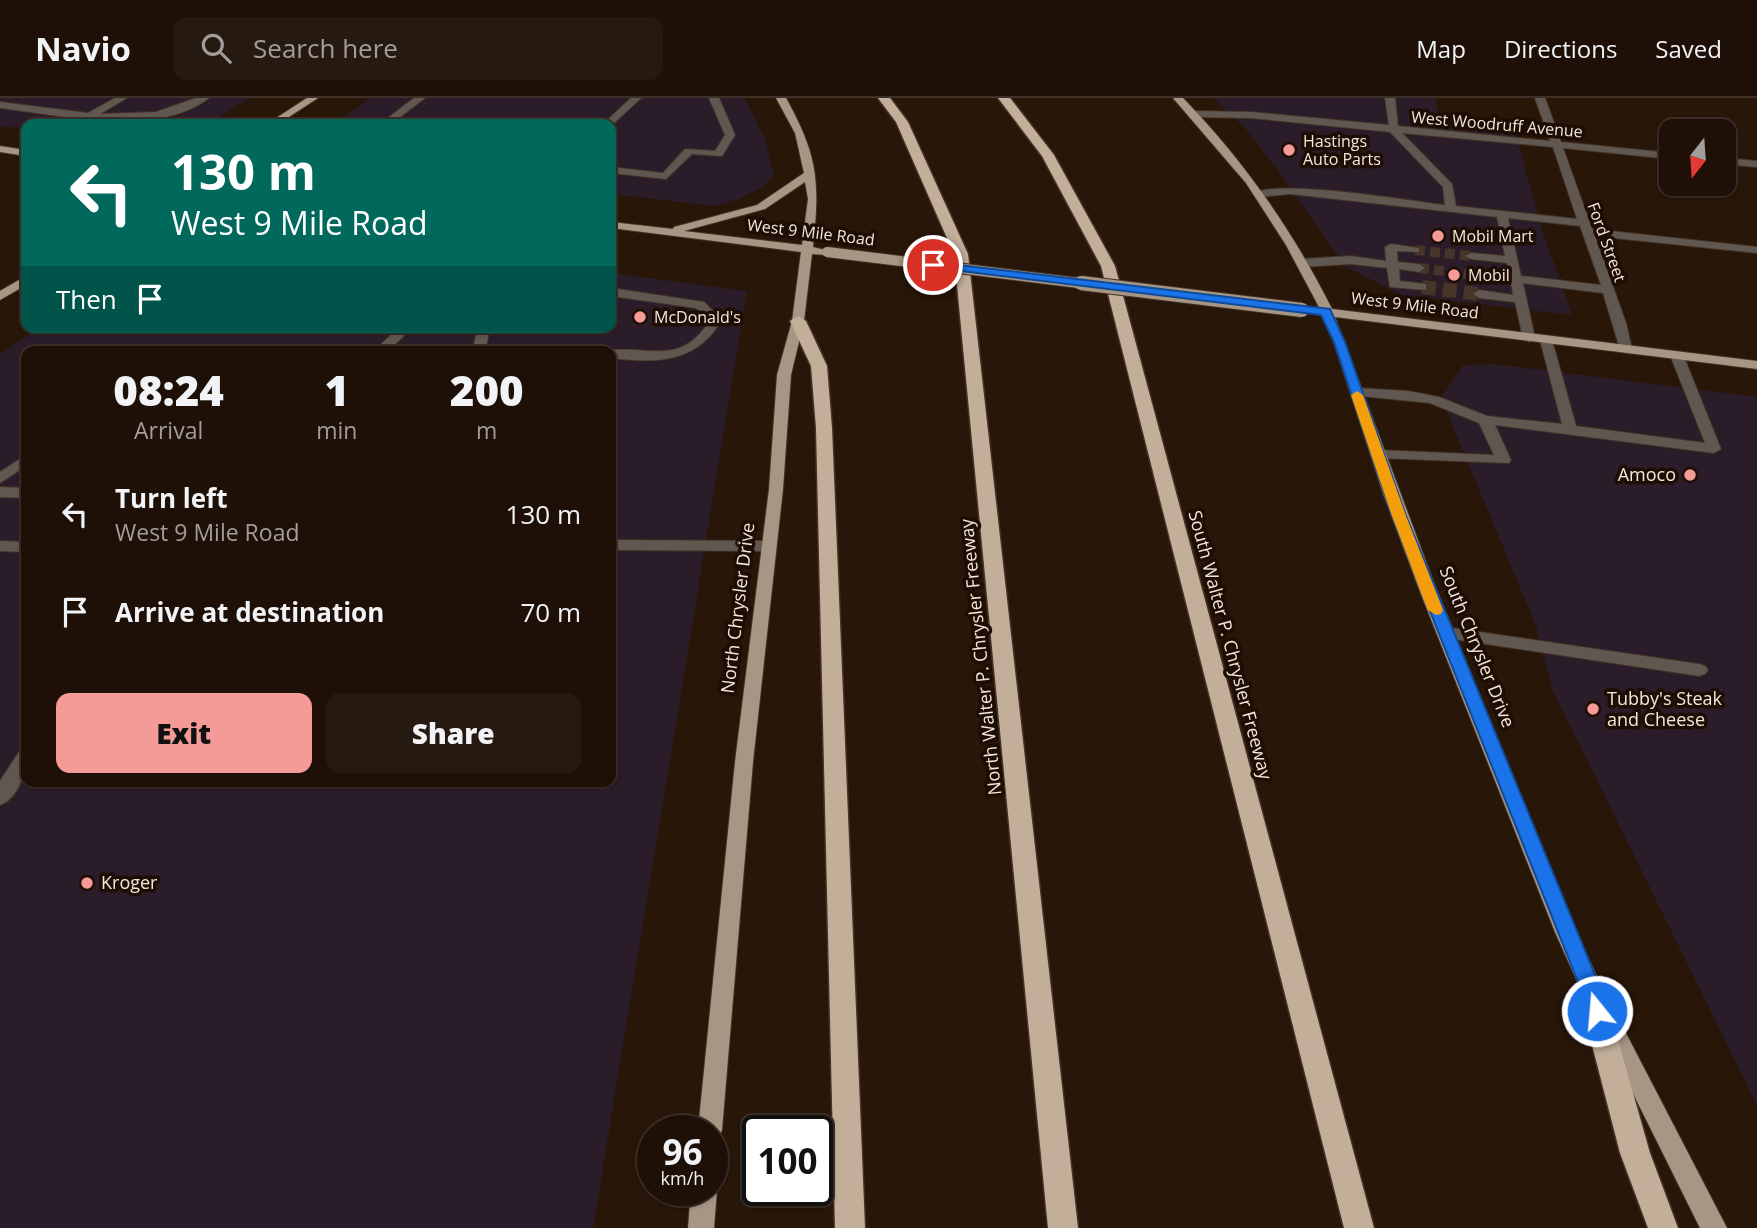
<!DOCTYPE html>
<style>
:root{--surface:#1e1006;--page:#261910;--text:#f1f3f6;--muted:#a19d9b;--line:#3c3028;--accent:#f59b97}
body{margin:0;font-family:"Open Sans",sans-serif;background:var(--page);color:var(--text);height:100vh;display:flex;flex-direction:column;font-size:26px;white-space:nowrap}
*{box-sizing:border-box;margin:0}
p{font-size:23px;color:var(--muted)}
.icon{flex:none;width:38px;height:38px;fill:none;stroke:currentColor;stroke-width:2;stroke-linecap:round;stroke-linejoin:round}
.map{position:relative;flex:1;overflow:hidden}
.drawer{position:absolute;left:21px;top:248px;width:595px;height:441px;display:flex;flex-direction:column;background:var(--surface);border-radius:14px;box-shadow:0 2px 5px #0004,0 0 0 2px var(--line)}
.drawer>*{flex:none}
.hud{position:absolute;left:21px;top:21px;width:595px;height:214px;border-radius:14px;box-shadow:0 2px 5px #0004,0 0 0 2px var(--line);background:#00695c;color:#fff;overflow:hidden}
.needle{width:46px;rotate:197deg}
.buttons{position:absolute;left:1659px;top:21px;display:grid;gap:14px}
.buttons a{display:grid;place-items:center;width:77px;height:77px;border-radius:14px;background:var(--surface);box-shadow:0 2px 5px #0004,0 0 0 2px var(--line);font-size:35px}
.speed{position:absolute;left:637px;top:1017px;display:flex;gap:14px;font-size:35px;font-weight:700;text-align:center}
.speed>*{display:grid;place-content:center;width:91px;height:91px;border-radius:50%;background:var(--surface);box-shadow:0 2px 5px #0004,0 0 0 2px var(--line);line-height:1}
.speed small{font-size:18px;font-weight:400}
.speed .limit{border:4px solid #111;border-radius:10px;background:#fff;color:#111}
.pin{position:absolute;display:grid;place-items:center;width:60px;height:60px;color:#fff;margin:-30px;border:4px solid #fff;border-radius:50%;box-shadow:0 2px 7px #0007}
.me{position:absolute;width:77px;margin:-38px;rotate:343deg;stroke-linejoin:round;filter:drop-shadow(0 0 5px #0008)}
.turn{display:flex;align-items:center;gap:24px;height:147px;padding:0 35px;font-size:32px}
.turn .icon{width:91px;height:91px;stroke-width:2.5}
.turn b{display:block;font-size:49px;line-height:60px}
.then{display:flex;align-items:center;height:66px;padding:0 35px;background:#0003;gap:14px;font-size:26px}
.eta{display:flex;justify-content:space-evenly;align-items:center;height:119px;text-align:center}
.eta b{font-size:42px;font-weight:800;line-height:49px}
.button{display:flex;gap:14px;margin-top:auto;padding:14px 35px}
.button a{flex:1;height:80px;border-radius:14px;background:var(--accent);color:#111;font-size:28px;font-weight:800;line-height:80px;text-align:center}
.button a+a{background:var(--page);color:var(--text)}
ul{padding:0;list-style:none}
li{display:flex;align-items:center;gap:21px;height:98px;padding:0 35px}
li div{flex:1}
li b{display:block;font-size:26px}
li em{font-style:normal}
header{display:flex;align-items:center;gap:42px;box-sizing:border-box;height:98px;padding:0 35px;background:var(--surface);border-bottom:2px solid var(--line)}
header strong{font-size:33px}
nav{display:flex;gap:38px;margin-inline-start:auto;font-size:24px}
.search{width:490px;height:63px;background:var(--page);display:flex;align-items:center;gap:18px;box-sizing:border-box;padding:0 24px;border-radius:14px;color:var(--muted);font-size:26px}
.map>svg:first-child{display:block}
</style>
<header>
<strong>Navio</strong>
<div class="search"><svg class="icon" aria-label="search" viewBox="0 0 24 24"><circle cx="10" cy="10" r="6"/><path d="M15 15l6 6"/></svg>Search here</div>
<nav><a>Map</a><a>Directions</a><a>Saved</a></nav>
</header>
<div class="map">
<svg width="1757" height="1130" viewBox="0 0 1757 1130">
<rect width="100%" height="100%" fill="#281608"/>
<path fill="#2a1d29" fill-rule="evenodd" d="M0 0H250L208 26H26V31L0 28Z
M371 0H745L765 41 774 76 764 88 739 101 715 108 611 96V26H334Z
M1214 0H1435L1439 21 1514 30 1541 128 1572 217 1401 197 1345 168 1277 71 1244 29Z
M611 175 747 193 593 1130H0V256L40 229H611ZM26 254H611V684H26Z
M1494 266 1757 299V1007L1552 591 1536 528 1441 300 1463 267Z"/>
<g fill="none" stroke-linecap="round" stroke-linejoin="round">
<path stroke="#463528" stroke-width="10" stroke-dasharray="10 5" stroke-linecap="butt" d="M1415 152 1471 158
M1419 170 1475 177"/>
<path stroke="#463528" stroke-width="14" stroke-dasharray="14 7" stroke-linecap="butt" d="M1422 189 1479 196"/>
<g stroke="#443326" stroke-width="2">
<path id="minor" d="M115 0H127L100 16 156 14 196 0H209C158 40 59 17 0 10V4L88 15Z
M414 0H425L391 26H380Z
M631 0H641L611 28 603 26Z
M709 0H719L735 37 722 58 692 56 666 81 611 75V69L663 75 685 51 715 53 725 37Z
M1385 0H1395L1398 28 1550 43 1535 0H1545L1561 44 1671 55V61L1563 50 1592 131 1757 149V155L1595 138 1626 225 1632 251 1626 255 1620 251 1603 195 1523 185 1535 240 1529 244 1523 240 1515 204 1479 200 1473 196 1479 192 1513 197 1511 184 1475 181 1469 177 1475 173 1509 177 1507 165 1471 161 1465 158 1471 155 1505 158 1497 119 1290 96 1258 99 1253 96C1275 80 1411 103 1445 107L1443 89 1390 34 1251 20 1194 19 1189 16 1194 13 1251 14 1389 27ZM1402 35 1553 49 1577 121 1456 108 1452 86ZM1508 120 1580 128 1601 187 1521 178Z
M1724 60 1757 63V69L1724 66Z
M1391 146 1419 150V154L1397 153 1398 164 1419 166 1425 170 1419 174 1399 171 1400 183 1426 186V192L1390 189 1387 170 1351 166 1301 169 1295 165 1301 161 1351 158 1386 163 1385 149Z
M611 190 704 204 716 216 718 228C692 266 653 265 611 260V254L606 253C644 246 677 269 706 228L704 217 696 210 611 198Z
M399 229H413L387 254H373Z
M478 229H490L485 254H472Z
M1546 238 1552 242 1576 328 1705 345 1670 257 1672 254H1682L1721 351 1714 355 1495 327 1511 362 1509 365 1377 360 1370 356 1377 352 1494 357 1479 325 1430 305 1351 297V291L1356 290 1408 293 1439 299 1487 318 1562 326 1540 242Z
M26 357V368L0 385V374Z
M0 389 26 390V400L0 399Z
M611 442 769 443 777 448 769 453 611 452Z
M0 443 26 444V454L0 453Z
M1445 529 1699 566 1705 568 1708 572 1705 576 1699 578 1439 539 1436 535Z
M26 652C27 670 20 700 0 707V683L19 654Z"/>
</g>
<g stroke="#443326" stroke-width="2">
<path id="major" d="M307 0H318L278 26H267Z
M776 0H786C818 58 820 83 813 149L833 154 827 157 812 156 804 223 791 277 783 391 753 664 722 1032 719 1040 712 1043V1032H698L735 664 769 391 777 277 792 223 801 154 611 130V124L673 131 674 129 757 107 804 75 795 35ZM805 84 808 101 802 147 684 133 765 111Z
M1173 0H1183C1244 63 1293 133 1332 211L1757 263V271L1335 219 1438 496 1576 834 1606 898 1603 905 1595 908 1587 905 1555 834 1421 496 1384 398 1334 245 1322 217 1313 213 1319 209 1286 147 1246 85Z
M0 48 26 52V58L0 54Z
M26 178V187L0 202V193Z
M1608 913 1616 916 1727 1130H1700L1597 923 1600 916Z
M712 1083 717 1092 714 1130H688L691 1092H712Z"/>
</g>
<g stroke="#443326" stroke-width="3">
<path id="highway" d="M878 0H890L908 24 968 156 1078 1130H1048L954 156 896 24Z
M998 0H1010L1054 57 1115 168 1374 1130H1344L1101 168 1042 58Z
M798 218 806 223 827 268 832 330 865 1130H835L816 330 811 268 790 223Z
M1590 877 1599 881 1603 889 1650 1055 1678 1130H1648L1620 1055 1577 889 1581 881Z"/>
</g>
<use href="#minor" fill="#605850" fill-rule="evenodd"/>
<use href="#major" fill="#a79684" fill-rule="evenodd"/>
<use href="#highway" fill="#c3af99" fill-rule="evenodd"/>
<g stroke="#443326" stroke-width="12" stroke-linecap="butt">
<path id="major-bridge-far1" d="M827 154 1095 187"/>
</g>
<g stroke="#443326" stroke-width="16" stroke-linecap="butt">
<path id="major-bridge" d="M1081 185 1302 212"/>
</g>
<use href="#major-bridge-far1" stroke="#a79684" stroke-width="10"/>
<use href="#major-bridge" stroke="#a79684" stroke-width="14"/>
</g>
<path fill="#1a73e8" stroke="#114b97" stroke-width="2" d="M933 164 1330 211 1345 244 1406 418 1600 889 1607 913 1604 919 1597 922 1590 919 1580 889 1392 418 1334 244 1321 217 929 169V165Z"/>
<path fill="#f59e0b" d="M1357 293 1363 297 1406 418 1443 512 1441 516 1436 517 1428 512 1392 418 1351 297Z"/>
<g fill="#f59b97" stroke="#1e0d02" stroke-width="2.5">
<circle cx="1289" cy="52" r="7"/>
<circle cx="1438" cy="138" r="7"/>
<circle cx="1454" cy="177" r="7"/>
<circle cx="640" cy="219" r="7"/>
<circle cx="1690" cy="377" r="7"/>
<circle cx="1593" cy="611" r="7"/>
<circle cx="87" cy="785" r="7"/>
</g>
<g text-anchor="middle" stroke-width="7" stroke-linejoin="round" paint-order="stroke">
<g font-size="16" fill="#f3e6dd" stroke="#1e0d02">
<text transform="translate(1497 26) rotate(5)" y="6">West Woodruff Avenue</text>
<text transform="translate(811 134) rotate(7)" y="6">West 9 Mile Road</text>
<text transform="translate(1607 144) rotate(70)" y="6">Ford Street</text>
<text transform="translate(1415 207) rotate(7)" y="6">West 9 Mile Road</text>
</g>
<g font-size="16" fill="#f3e6dd" stroke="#1e0d02" text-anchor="start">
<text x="1303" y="49">Hastings<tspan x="1303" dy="18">Auto Parts</tspan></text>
<text x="1452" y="144">Mobil Mart</text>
<text x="1468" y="183">Mobil</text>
<text x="654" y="225">McDonald's</text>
</g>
<g font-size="18" fill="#f3e6dd" stroke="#1e0d02" text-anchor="start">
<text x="1676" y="383" text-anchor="end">Amoco</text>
<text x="1607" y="607">Tubby's Steak<tspan x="1607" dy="21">and Cheese</tspan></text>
<text x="101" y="791">Kroger</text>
</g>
<g font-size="18" fill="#f3e6dd" stroke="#1e0d02">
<text transform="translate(738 510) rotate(-83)" y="6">North Chrysler Drive</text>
<text transform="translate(1230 547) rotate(75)" y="6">South Walter P. Chrysler Freeway</text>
<text transform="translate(1477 549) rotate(68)" y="6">South Chrysler Drive</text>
<text transform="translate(981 559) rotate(-96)" y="6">North Walter P. Chrysler Freeway</text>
</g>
</g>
</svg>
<div class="buttons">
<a><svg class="needle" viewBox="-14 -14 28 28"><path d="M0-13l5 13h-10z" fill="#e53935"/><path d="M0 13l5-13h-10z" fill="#a19d9b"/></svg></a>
</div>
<div class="speed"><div>96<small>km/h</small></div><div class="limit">100</div></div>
<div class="pin" style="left:933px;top:167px;background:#d93025"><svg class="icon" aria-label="arrive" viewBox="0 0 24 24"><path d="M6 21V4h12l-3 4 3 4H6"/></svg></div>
<svg class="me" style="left:1597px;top:913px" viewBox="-20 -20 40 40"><circle r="17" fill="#1a73e8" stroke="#fff" stroke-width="3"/><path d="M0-11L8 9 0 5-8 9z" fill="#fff"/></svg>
<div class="hud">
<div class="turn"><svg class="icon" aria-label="left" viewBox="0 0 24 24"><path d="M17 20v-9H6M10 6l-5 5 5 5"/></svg><div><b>130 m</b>West 9 Mile Road</div></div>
<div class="then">Then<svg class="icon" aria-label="arrive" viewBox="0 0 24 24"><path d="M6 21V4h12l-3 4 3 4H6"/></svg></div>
</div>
<section class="drawer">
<div class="eta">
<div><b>08:24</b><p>Arrival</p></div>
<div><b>1</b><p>min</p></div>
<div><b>200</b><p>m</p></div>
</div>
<ul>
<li><svg class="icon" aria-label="left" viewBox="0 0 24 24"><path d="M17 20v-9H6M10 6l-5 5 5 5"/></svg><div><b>Turn left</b><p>West 9 Mile Road</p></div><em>130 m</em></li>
<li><svg class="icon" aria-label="arrive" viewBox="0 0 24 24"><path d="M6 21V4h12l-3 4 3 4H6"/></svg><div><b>Arrive at destination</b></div><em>70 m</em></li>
</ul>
<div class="button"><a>Exit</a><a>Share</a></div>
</section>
</div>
